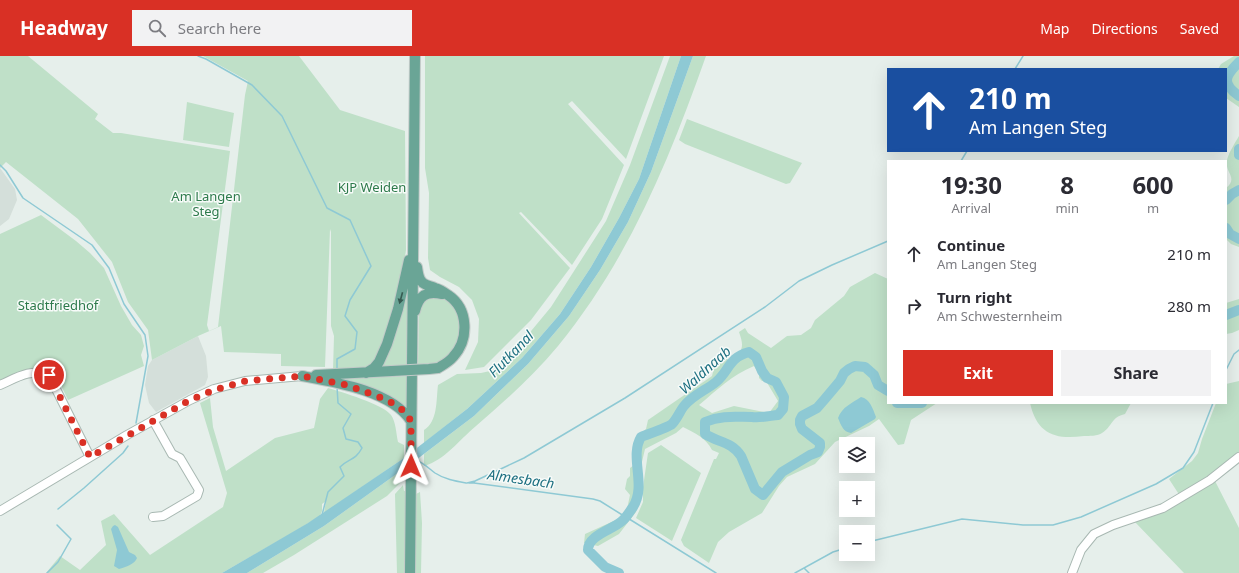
<!DOCTYPE html>
<meta charset="utf-8">
<style>
:root{--surface:#fff;--page:#f2f2f3;--text:#2b2b33;--muted:#7c7c81;--accent:#d93025}
body{margin:0;font-family:"Noto Sans",sans-serif;background:var(--page);color:var(--text);height:100vh;display:flex;flex-direction:column;font-size:15px;white-space:nowrap}
*{box-sizing:border-box;margin:0}
p{font-size:13px;color:var(--muted)}
.icon{flex:none;width:22px;height:22px;fill:none;stroke:currentColor;stroke-width:2;stroke-linecap:round;stroke-linejoin:round}
.map{position:relative;flex:1;overflow:hidden}
.sheet{position:absolute;left:887px;top:104px;width:340px;height:244px;display:flex;flex-direction:column;background:var(--surface);border-radius:0px;box-shadow:0 4px 16px #0002}
.sheet>*{flex:none}
.hud{position:absolute;left:887px;top:12px;width:340px;height:84px;border-radius:0px;box-shadow:0 4px 16px #0002;background:#1a4fa0;color:#fff;overflow:hidden}
.buttons{position:absolute;left:839px;top:381px;display:grid;gap:8px}
.buttons a{display:grid;place-items:center;width:36px;height:36px;border-radius:0px;background:var(--surface);box-shadow:0 4px 16px #0002;font-size:20px}
.pin{position:absolute;display:grid;place-items:center;width:34px;height:34px;color:#fff;margin:-17px;border:2px solid #fff;border-radius:50%;box-shadow:0 1px 4px #0007}
.me{position:absolute;width:44px;margin:-22px;rotate:1deg;stroke-linejoin:round;filter:drop-shadow(0 0 3px #0008)}
.turn{display:flex;align-items:center;gap:14px;height:84px;padding:0 16px;font-size:18px}
.turn .icon{width:52px;height:52px;stroke-width:2.5}
.turn b{display:block;font-size:28px;line-height:34px}
.eta{display:flex;justify-content:space-evenly;align-items:center;height:68px;text-align:center}
.eta b{font-size:24px;font-weight:700;line-height:28px}
.button{display:flex;gap:8px;margin-top:auto;padding:8px 16px}
.button a{flex:1;height:46px;border-radius:0px;background:var(--accent);color:#fff;font-size:16px;font-weight:700;line-height:46px;text-align:center}
.button a+a{background:var(--page);color:var(--text)}
ul{padding:0;list-style:none}
li{display:flex;align-items:center;gap:12px;height:52px;padding:0 16px}
li div{flex:1}
li b{display:block;font-size:15px}
li em{font-style:normal}
header{display:flex;align-items:center;gap:24px;box-sizing:border-box;height:56px;padding:0 20px;background:var(--accent);color:#fff}
header strong{font-size:19px}
nav{display:flex;gap:22px;margin-inline-start:auto;font-size:14px}
.search{width:280px;height:36px;background:var(--page);display:flex;align-items:center;gap:10px;box-sizing:border-box;padding:0 14px;border-radius:0px;color:var(--muted);font-size:15px}
.map>svg:first-child{display:block}
</style>
<header>
<strong>Headway</strong>
<div class="search"><svg class="icon" aria-label="search" viewBox="0 0 24 24"><circle cx="10" cy="10" r="6"/><path d="M15 15l6 6"/></svg>Search here</div>
<nav><a>Map</a><a>Directions</a><a>Saved</a></nav>
</header>
<div class="map">
<svg width="1239" height="517" viewBox="0 0 1239 517">
<rect width="100%" height="100%" fill="#e6efeb"/>
<path fill="#d4dfda" d="M0 112 15 133 17 144 9 163 0 170Z
M198 280 206 300 208 321 205 329 156 356 149 347 145 329 148 310 152 304Z"/>
<path fill="#bfe0c8" fill-rule="evenodd" d="M0 0H28L98 58 95 63 113 77H121L230 95 207 269 209 275 218 271 245 39 248 25 203 0H299L340 54 405 75 406 194 401 228 376 305 365 312 333 314 334 280 331 270V176L330 173 325 311 281 310V298L224 296 221 270 198 280 152 304 148 274 128 246 112 206 78 163 6 106 0 112Z
M425 0H664L626 103 572 45 568 48 624 109 602 163 572 209 521 156 519 157 570 212 531 264 484 311 465 314 478 286 479 263 472 244 459 231 440 221 430 214 428 202 429 137 425 112Z
M670 0H681L639 123 619 162 591 211 560 258 522 302 467 353 424 387V374C438 365 436 345 438 329L457 318 481 317 490 315 512 298 551 251 606 165 630 109Z
M693 0H706C669 104 629 203 558 290 534 319 505 345 476 370 459 384 445 404 424 410V398L474 360 528 308 569 260 600 214 628 166 651 116Z
M1234 0H1239V51L1226 42V13H1218L1221 8Z
M187 46 234 57 229 91 183 84Z
M687 63 802 107 790 127 786 128 685 88 679 84Z
M1239 80V191L1231 188 1226 183V132C1239 122 1224 116 1227 104 1229 96 1235 87 1239 80Z
M41 159 76 185 90 197 104 212 121 250 132 269 141 279 144 290 141 299 144 310 68 344 50 306 0 326V178Z
M875 217 888 223V347H937L911 364 904 388 898 389 879 363 869 370 835 386 815 408 787 421 779 430 762 457 729 476 718 486 709 507 684 490 681 484 714 403H716L719 397 712 394C706 382 695 377 683 371L676 377 645 393 641 410 643 431 648 397 661 389 701 417 672 485 636 462 643 446V436L636 456 619 478 598 490 584 487 585 478 618 463 627 453 630 439 625 433 627 423 630 420V412L634 409 636 381 646 373 648 364 712 320C714 312 716 306 724 301L729 304 730 306C742 294 745 293 739 276L745 272 748 277 771 292 787 280 801 279 811 272 815 264 844 240 850 231ZM754 310 759 318V322L762 325H766L778 345 769 357 734 350 712 357 699 349C717 334 732 319 754 310Z
M408 223 407 310 384 311 382 310Z
M442 240C462 254 468 276 451 296 449 298 447 302 445 303 437 308 426 309 418 310L419 254 422 246 427 241Z
M1239 243V274L1232 277 1226 278V247Z
M407 320V351L405 352 335 323Z
M1239 325V397L1215 425 1239 472V517H1184L1134 465 1180 440 1169 423 1192 405 1198 397 1202 383 1216 347H1226V328Z
M328 332C341 336 383 348 391 359 396 366 396 377 398 386L404 389V402L324 457 326 445 322 448V455L320 460 292 477 222 517H46L60 500 80 514 106 489 101 465 114 458 150 499 223 451 227 437 200 347 210 342 213 371 226 415 275 382 314 372 320 343Z
M1030 347H1131L1125 358C1111 361 1113 370 1102 377 1098 380 1089 380 1084 380 1055 384 1037 378 1030 347Z
M402 414 403 424 387 440 294 499 263 517H247L324 470Z
M403 429 404 435H405V517H397L395 438Z
M420 436 422 467 421 517H414V439Z"/>
<path fill="#8ec9d4" d="M681 0H693L651 116 628 166 600 214 569 260 528 308 474 360 416 404 324 470 247 517H222L308 467 404 402 467 353 522 302 560 258 591 211 619 162 639 123Z
M861 341C870 343 873 353 876 361L875 363 851 377C843 376 841 369 838 362 842 351 852 347 861 341Z
M113 470 115 469 118 471 129 496 135 499 137 502C135 508 126 511 119 513L114 510 117 494 111 473Z"/>
<g fill="none" stroke-linecap="round" stroke-linejoin="round">
<path stroke="#8ec9d4" stroke-width="1.5" d="M198 0 206 3 252 29 282 60 327 152 350 164 371 210 350 244 345 260 357 276 355 293 337 303V313
M1015 13 1023 0
M961 105 967 95
M0 109 6 115 23 142 92 189 109 212 124 248 145 279 148 300 136 367
M1226 314 1234 298 1239 294
M416 404C424 407 428 412 435 417 444 423 455 425 466 427
M467 427 475 425 469 427H474L475 425 524 402 625 342 765 251 799 225 832 209 888 185
M474 427 593 443 600 445 624 460
M58 453 84 432 123 397 128 390
M322 459 328 436 344 420 340 411C349 402 355 405 362 392L358 386 346 383 343 372 351 358 338 347 337 331
M626 461 716 517
M868 486 962 463 1023 469H1053L1081 461 1156 428 1183 412 1194 396 1213 347
M804 512 809 517
M47 517 58 506 71 483 57 469
M795 517 833 496 846 492"/>
<path stroke="#8ec9d4" stroke-width="10" d="M1239 6C1225 20 1221 27 1239 40
M1239 93V99
M1226 144 1232 138 1239 134
M1226 172 1230 178 1239 183
M1226 259 1239 254
M897 347H922
M619 517 605 511 588 494C588 479 612 474 622 465 626 462 630 455 633 451 647 429 629 401 641 381 648 378 667 372 672 368 677 363 680 355 684 350 694 338 705 335 716 326 730 314 728 302 749 296L756 301 762 315 767 322 776 326 784 341 783 353 778 359C769 360 760 362 752 361 735 361 722 359 705 366V378C719 387 731 385 741 400L755 433 763 439 782 416 810 399 818 396 820 391V387L802 373 800 368V364L802 360 817 352 824 344 840 325 844 317 849 313 855 310 865 311 874 319 878 329 888 335"/>
<g stroke="#a8b8b2" stroke-width="10">
<path id="minor" d="M0 329C16 322 31 312 49 319L90 401
M0 455 127 379 190 344 214 333 245 325 302 320
M153 461 163 460 197 440 199 434 180 402 172 398 153 364
M1072 517 1081 494 1094 478 1113 469 1163 452 1210 424 1239 401"/>
</g>
<g stroke="#c2cac8" stroke-width="12">
<path id="major" d="M417 211C418 217 418 223 423 227 427 230 431 230 435 232 439 233 444 236 448 239 469 253 469 284 453 301 449 306 443 309 438 312
M415 255C419 239 426 235 442 238
M366 317 374 312 379 306 387 288 398 253 409 204
M316 319 392 315
M302 320C335 326 392 335 411 365
M410 517 415 0"/>
</g>
<use href="#minor" stroke="#fff" stroke-width="8"/>
<use href="#major" stroke="#6aa596" stroke-width="10"/>
<g stroke="#c2cac8" stroke-width="12" stroke-linecap="butt">
<path id="major-bridge" d="M392 315 429 313 438 312"/>
</g>
<use href="#major-bridge" stroke="#6aa596" stroke-width="10"/>
</g>
<defs><path id="oneway-solid" d="M-6-.8H1V-3.2L6.5 0L1 3.2V.8H-6Z"/></defs>
<use fill="#365b51" href="#oneway-solid" transform="translate(401 242) rotate(105)"/>
<g fill="none" stroke-linecap="round" stroke-linejoin="round">
<path stroke="#d93025" stroke-width="7" stroke-dasharray="0 12.6" d="M49 319 90 401 190 344 214 334 245 325 302 320 347 329 387 344 400 352 406 357 411 365V410"/>
</g>
<g text-anchor="middle" stroke-width="3" stroke-linejoin="round" paint-order="stroke">
<g font-size="13" fill="#2d7a4b" stroke="#f7fbf9">
<text x="372" y="136">KJP Weiden</text>
<text x="206" y="145">Am Langen<tspan x="206" dy="15">Steg</tspan></text>
<text x="58" y="254">Stadtfriedhof</text>
</g>
<g font-size="14" font-style="italic" fill="#1c6f80" stroke="#f7fbf9">
<text transform="translate(511 298) rotate(-46)" y="5">Flutkanal</text>
<text transform="translate(705 314) rotate(-42)" y="5">Waldnaab</text>
<text transform="translate(521 423) rotate(8)" y="5">Almesbach</text>
</g>
</g>
</svg>
<div class="buttons">
<a><svg class="icon" aria-label="layers" viewBox="0 0 24 24"><path d="M12 4l9 5-9 5-9-5zM3 14l9 5 9-5"/></svg></a>
<a>+</a>
<a>−</a>
</div>
<div class="pin" style="left:49px;top:319px;background:#d93025"><svg class="icon" aria-label="arrive" viewBox="0 0 24 24"><path d="M6 21V4h12l-3 4 3 4H6"/></svg></div>
<svg class="me" style="left:411px;top:410px" viewBox="-20 -20 40 40"><path d="M0-17L14 15 0 8-14 15z" fill="#d93025" stroke="#fff" stroke-width="4"/></svg>
<div class="hud">
<div class="turn"><svg class="icon" aria-label="ahead" viewBox="0 0 24 24"><path d="M12 20V5M6 11l6-6 6 6"/></svg><div><b>210 m</b>Am Langen Steg</div></div>
</div>
<section class="sheet">
<div class="eta">
<div><b>19:30</b><p>Arrival</p></div>
<div><b>8</b><p>min</p></div>
<div><b>600</b><p>m</p></div>
</div>
<ul>
<li><svg class="icon" aria-label="ahead" viewBox="0 0 24 24"><path d="M12 20V5M6 11l6-6 6 6"/></svg><div><b>Continue</b><p>Am Langen Steg</p></div><em>210 m</em></li>
<li><svg class="icon" aria-label="right" viewBox="0 0 24 24"><path d="M7 20v-9h11M14 6l5 5-5 5"/></svg><div><b>Turn right</b><p>Am Schwesternheim</p></div><em>280 m</em></li>
</ul>
<div class="button"><a>Exit</a><a>Share</a></div>
</section>
</div>
